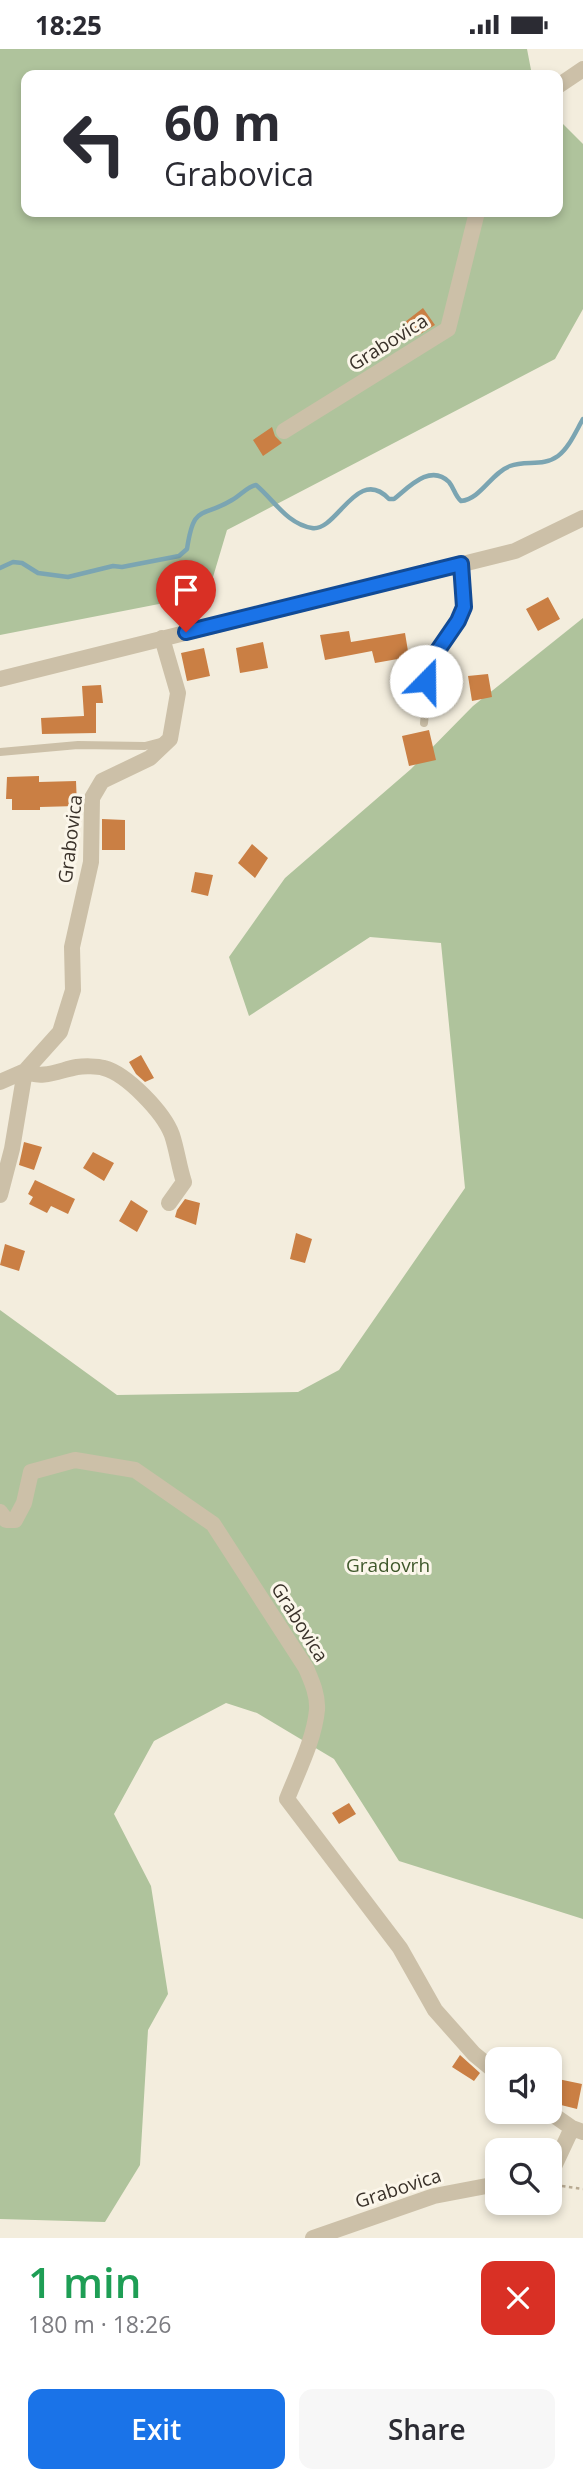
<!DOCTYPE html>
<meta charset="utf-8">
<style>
:root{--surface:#fff;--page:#f7f7f7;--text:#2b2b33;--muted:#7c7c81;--accent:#1a73e8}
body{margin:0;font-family:"Open Sans",sans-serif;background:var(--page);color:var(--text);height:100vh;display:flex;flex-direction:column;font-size:26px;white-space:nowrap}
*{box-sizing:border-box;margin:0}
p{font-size:23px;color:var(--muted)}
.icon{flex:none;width:38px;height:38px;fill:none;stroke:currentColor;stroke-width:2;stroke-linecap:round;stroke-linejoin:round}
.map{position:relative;height:2189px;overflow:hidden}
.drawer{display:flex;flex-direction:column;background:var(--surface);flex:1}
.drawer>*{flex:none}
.top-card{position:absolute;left:21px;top:21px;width:542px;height:147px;border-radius:14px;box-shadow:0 4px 10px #0003;background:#fff;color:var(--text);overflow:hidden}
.controls{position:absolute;left:485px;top:1998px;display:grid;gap:14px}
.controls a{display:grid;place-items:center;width:77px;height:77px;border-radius:14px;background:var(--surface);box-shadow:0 4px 10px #0003;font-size:35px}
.pin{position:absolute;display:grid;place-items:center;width:60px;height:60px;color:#fff;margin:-72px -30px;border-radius:50% 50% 50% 0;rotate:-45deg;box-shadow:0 0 7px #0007}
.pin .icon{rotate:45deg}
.me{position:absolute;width:77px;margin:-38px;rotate:22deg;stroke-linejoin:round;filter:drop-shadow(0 0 5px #0008)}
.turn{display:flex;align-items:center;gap:24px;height:147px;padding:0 28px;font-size:32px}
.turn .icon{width:91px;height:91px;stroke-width:2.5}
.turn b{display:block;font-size:49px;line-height:60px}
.round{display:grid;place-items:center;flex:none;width:74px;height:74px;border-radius:14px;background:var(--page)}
.summary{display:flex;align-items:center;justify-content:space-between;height:119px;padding:0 28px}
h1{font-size:42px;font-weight:600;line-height:52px;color:#1e9e55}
.action{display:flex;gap:14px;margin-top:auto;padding:14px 28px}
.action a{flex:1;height:80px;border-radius:14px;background:var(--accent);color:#fff;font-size:28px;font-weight:600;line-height:80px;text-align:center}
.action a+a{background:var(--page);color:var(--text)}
.status{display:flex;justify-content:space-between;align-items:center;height:49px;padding:0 35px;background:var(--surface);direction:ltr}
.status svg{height:19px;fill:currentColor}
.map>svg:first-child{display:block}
</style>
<div class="status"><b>18:25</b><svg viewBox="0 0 49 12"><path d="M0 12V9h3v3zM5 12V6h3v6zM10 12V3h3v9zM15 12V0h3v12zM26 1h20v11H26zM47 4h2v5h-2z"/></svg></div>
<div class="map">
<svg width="583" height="2189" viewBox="0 0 583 2189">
<rect width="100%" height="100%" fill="#f3eddd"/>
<path fill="#afc39c" d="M0 0H527L532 26H26V163H558V70L583 95V260L555 310 227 481 213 528 159 555 0 586Z
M583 569V1870L399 1812 334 1710 257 1664 226 1654 154 1692 114 1765 151 1837 168 1945 148 1981 140 2116 105 2173 0 2170V1261L117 1346 298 1343 339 1321 465 1139 441 894 370 888 249 967 229 908 285 829 411 720 473 657Z"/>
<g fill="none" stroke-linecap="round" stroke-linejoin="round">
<path stroke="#7ba5b2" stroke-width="4.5" d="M0 519 13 513 22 514 38 524 68 528 113 517 122 518 179 507 187 500C194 454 201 470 232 451 241 446 247 438 256 436 274 451 287 475 312 479 337 483 357 416 389 450H394C408 439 430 414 449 433 454 439 455 447 461 452 481 450 491 424 510 417 526 411 543 418 558 407 569 399 576 382 583 370"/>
</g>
<path fill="#ca7f44" d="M423 259 435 276 417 287 405 273Z
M272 378 275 387 282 394 263 407 253 391Z
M548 548 560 570 538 582 526 560Z
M349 582 351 593 405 584 409 608 375 614 372 602 325 611 320 586Z
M263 593 268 619 240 624 236 599Z
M204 599 210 627 187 632 181 604Z
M488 625 492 648 472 652 468 627Z
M101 636 103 654H96V684L42 685 41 669 84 667 82 637Z
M429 681 436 711 409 717 402 687Z
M39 727V733L76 732 77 757 40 758V761H12V750H6L7 728Z
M102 770 125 771V801H102Z
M252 795 268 809 255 829 238 814Z
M195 823 213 826 208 847 191 843Z
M141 1006 154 1029 145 1033 136 1025 129 1013Z
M24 1093 42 1098 34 1121 19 1116Z
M93 1103 114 1114 104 1132 83 1119Z
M35 1131 75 1150 68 1165 51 1157 47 1164 29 1155 33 1148 28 1145Z
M185 1150 200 1154 196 1176 175 1168 177 1161Z
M131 1151 148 1162 137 1183 119 1172Z
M296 1184 312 1190 305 1214 290 1210Z
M5 1195 25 1202 19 1222 0 1216Z
M349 1754 356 1765 339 1775 332 1764Z
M460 2006 480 2024 474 2032 452 2018Z
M558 2030 582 2035 577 2060 553 2054Z"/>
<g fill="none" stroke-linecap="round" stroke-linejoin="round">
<path stroke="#b8aa92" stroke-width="2.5" stroke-dasharray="3.5 3.5" stroke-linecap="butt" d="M562 2137 583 2140"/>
<path stroke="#ccc0a8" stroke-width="8" d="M424 674C427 652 424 631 433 610 436 602 443 595 448 587 466 560 464 546 461 515
M0 703 78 696 145 697 164 692"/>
<path stroke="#ccc0a8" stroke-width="16" d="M558 37 583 20
M284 382 448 280 477 163
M0 630 515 502 583 469
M0 1033 25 1022 60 983 73 941 72 898 91 813 92 749 102 732 150 709 170 690 178 644 162 589
M0 1146 12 1100 25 1022C42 1031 60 1021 77 1018 84 1017 97 1017 104 1019 127 1025 164 1064 172 1086 177 1101 179 1118 184 1133L169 1154
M0 1463 6 1471H15L24 1454 31 1423 75 1411 135 1421 213 1475 306 1619C312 1633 318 1646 317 1661 314 1691 298 1722 287 1750L400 1899 435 1961 474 2005 497 2024
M549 2063 572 2079 583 2083
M550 2126 572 2079
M313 2189 434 2147 497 2135"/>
</g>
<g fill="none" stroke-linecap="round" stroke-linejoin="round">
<g stroke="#114b97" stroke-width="18">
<path id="route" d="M186 583 461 515 464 558 458 572 434 607 426 632"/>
</g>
<use href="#route" stroke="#1a73e8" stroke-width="12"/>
</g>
<g text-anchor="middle" stroke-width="6" stroke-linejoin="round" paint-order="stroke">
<g font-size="19" fill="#393129" stroke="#fbf6ea">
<text transform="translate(388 293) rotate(-32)" y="7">Grabovica</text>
<text transform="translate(70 790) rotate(-83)" y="7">Grabovica</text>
<text transform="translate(300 1573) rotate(58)" y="7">Grabovica</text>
<text transform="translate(398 2139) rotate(-18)" y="7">Grabovica</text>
</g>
<g font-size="19" fill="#3f582b" stroke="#fbf6ea">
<text x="388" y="1523">Gradovrh</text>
</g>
</g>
</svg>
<div class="controls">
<a><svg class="icon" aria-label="sound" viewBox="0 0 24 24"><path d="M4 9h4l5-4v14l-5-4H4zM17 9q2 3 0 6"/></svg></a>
<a><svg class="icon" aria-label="search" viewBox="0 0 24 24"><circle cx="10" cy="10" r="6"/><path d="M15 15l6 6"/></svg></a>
</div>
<div class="pin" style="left:186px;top:583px;background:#d93025"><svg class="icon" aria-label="arrive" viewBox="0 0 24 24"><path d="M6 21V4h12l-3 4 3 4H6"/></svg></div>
<svg class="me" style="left:426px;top:632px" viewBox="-20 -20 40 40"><circle r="19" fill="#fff"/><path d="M0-13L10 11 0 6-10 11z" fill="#1a73e8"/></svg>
<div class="top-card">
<div class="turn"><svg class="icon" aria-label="left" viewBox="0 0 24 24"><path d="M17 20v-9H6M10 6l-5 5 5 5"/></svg><div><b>60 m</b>Grabovica</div></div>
</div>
</div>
<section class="drawer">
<div class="summary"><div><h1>1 min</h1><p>180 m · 18:26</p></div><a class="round" style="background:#d93025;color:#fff"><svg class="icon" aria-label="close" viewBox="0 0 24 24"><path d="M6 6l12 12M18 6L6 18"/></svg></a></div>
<div class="action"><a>Exit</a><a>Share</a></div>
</section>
